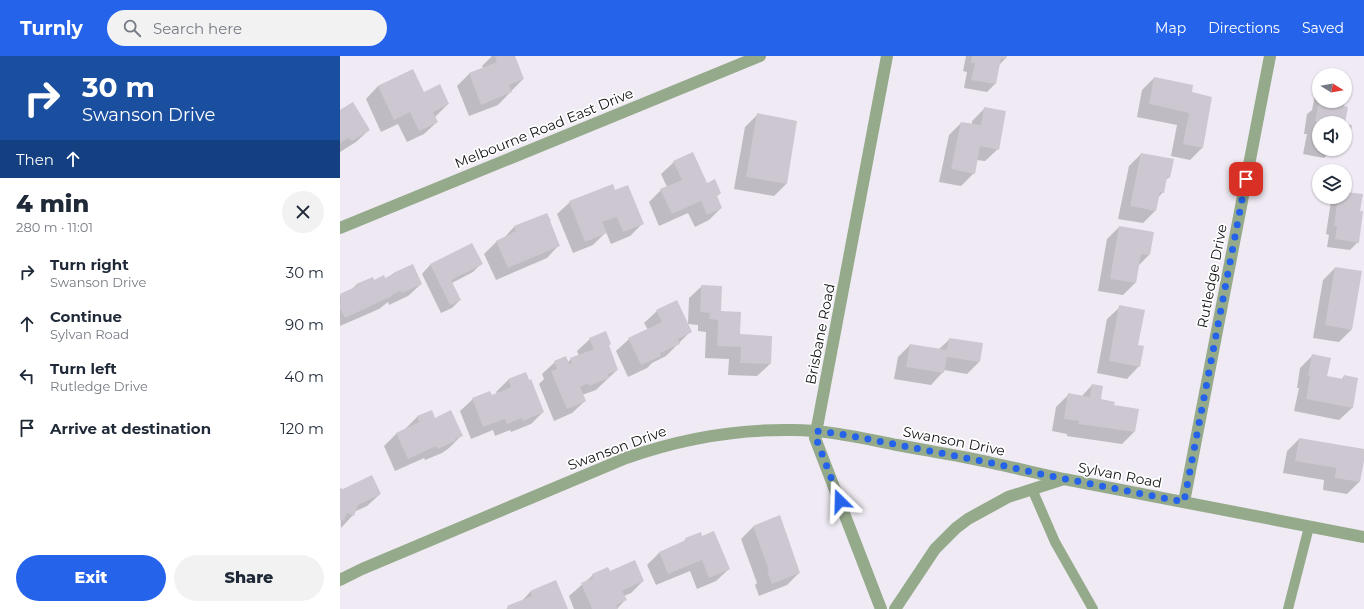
<!DOCTYPE html>
<meta charset="utf-8">
<style>
:root{--surface:#fff;--page:#f2f2f3;--text:#1f2937;--muted:#747a83;--accent:#2563eb}
body{margin:0;font-family:Montserrat,sans-serif;background:var(--page);color:var(--text);height:100vh;display:flex;flex-direction:column;font-size:15px;white-space:nowrap}
*{box-sizing:border-box;margin:0}
p{font-size:13px;color:var(--muted)}
.icon{flex:none;width:22px;height:22px;fill:none;stroke:currentColor;stroke-width:2;stroke-linecap:round;stroke-linejoin:round}
.map{position:relative;flex:1;overflow:hidden}
.sheet{display:flex;flex-direction:column;background:var(--surface);width:340px}
.sheet>*{flex:none}
.banner{background:#1a4fa0;color:#fff;overflow:hidden}
.needle{width:26px;rotate:101deg}
.tools{position:absolute;left:972px;top:12px;display:grid;gap:8px}
.tools a{display:grid;place-items:center;width:40px;height:40px;border-radius:50%;background:var(--surface);box-shadow:0 1px 3px #0004;font-size:20px}
.pin{position:absolute;display:grid;place-items:center;width:34px;height:34px;color:#fff;margin:-17px;border-radius:8px;box-shadow:0 2px 6px #0006}
.me{position:absolute;width:44px;margin:-22px;rotate:338deg;stroke-linejoin:round;filter:drop-shadow(0 0 3px #0008)}
.turn{display:flex;align-items:center;gap:14px;height:84px;padding:0 16px;font-size:18px}
.turn .icon{width:52px;height:52px;stroke-width:2.5}
.turn b{display:block;font-size:28px;line-height:34px}
.then{display:flex;align-items:center;height:38px;padding:0 16px;background:#0003;gap:8px;font-size:15px}
.round{display:grid;place-items:center;flex:none;width:42px;height:42px;border-radius:21px;background:var(--page)}
.head{display:flex;align-items:center;justify-content:space-between;height:68px;padding:0 16px}
h1{font-size:24px;font-weight:800;line-height:30px}
.button{display:flex;gap:8px;margin-top:auto;padding:8px 16px}
.button a{flex:1;height:46px;border-radius:24px;background:var(--accent);color:#fff;font-size:16px;font-weight:800;line-height:46px;text-align:center}
.button a+a{background:var(--page);color:var(--text)}
ul{padding:0;list-style:none}
li{display:flex;align-items:center;gap:12px;height:52px;padding:0 16px}
li div{flex:1}
li b{display:block;font-size:15px}
li em{font-style:normal}
header{display:flex;align-items:center;gap:24px;box-sizing:border-box;height:56px;padding:0 20px;background:var(--accent);color:#fff}
header strong{font-size:19px}
nav{display:flex;gap:22px;margin-inline-start:auto;font-size:14px}
.search{width:280px;height:36px;background:var(--page);display:flex;align-items:center;gap:10px;box-sizing:border-box;padding:0 14px;border-radius:22px;color:var(--muted);font-size:15px}
main{display:flex;flex:1;min-height:0}
.map>svg:first-child{display:block}
</style>
<header>
<strong>Turnly</strong>
<div class="search"><svg class="icon" aria-label="search" viewBox="0 0 24 24"><circle cx="10" cy="10" r="6"/><path d="M15 15l6 6"/></svg>Search here</div>
<nav><a>Map</a><a>Directions</a><a>Saved</a></nav>
</header>
<main>
<section class="sheet">
<div class="banner">
<div class="turn"><svg class="icon" aria-label="right" viewBox="0 0 24 24"><path d="M7 20v-9h11M14 6l5 5-5 5"/></svg><div><b>30 m</b>Swanson Drive</div></div>
<div class="then">Then<svg class="icon" aria-label="ahead" viewBox="0 0 24 24"><path d="M12 20V5M6 11l6-6 6 6"/></svg></div>
</div>
<div class="head"><div><h1>4 min</h1><p>280 m · 11:01</p></div><a class="round"><svg class="icon" aria-label="close" viewBox="0 0 24 24"><path d="M6 6l12 12M18 6L6 18"/></svg></a></div>
<ul>
<li><svg class="icon" aria-label="right" viewBox="0 0 24 24"><path d="M7 20v-9h11M14 6l5 5-5 5"/></svg><div><b>Turn right</b><p>Swanson Drive</p></div><em>30 m</em></li>
<li><svg class="icon" aria-label="ahead" viewBox="0 0 24 24"><path d="M12 20V5M6 11l6-6 6 6"/></svg><div><b>Continue</b><p>Sylvan Road</p></div><em>90 m</em></li>
<li><svg class="icon" aria-label="left" viewBox="0 0 24 24"><path d="M17 20v-9H6M10 6l-5 5 5 5"/></svg><div><b>Turn left</b><p>Rutledge Drive</p></div><em>40 m</em></li>
<li><svg class="icon" aria-label="arrive" viewBox="0 0 24 24"><path d="M6 21V4h12l-3 4 3 4H6"/></svg><div><b>Arrive at destination</b></div><em>120 m</em></li>
</ul>
<div class="button"><a>Exit</a><a>Share</a></div>
</section>
<div class="map">
<svg width="1024" height="553" viewBox="0 0 1024 553">
<rect width="100%" height="100%" fill="#efeaf3"/>
<path fill="#0003" d="M152 0H174L183 23 158 49 129 60 117 30 129 18 143 12 142 10Z
M626 0H666L665 3 659 9 655 28 647 36 624 32 627 16 623 15Z
M72 14 83 37 108 48 95 61 97 66 84 78 67 86 58 68 41 76 26 43 38 30Z
M814 22 851 37 862 92 850 104 831 100 837 69 797 61 802 34Z
M979 35V45H1003L1004 67H979V93H1000L996 97 990 96 984 102 963 98 967 78H964L967 58 972 54 975 39Z
M645 52 658 93 645 105 636 104 634 117 621 130 599 126 609 79 621 67 632 69V65Z
M0 56 29 74 16 86 0 96Z
M417 59 446 128 434 140 394 133 405 71Z
M801 98 829 121 825 125 823 136 818 142 815 155 803 167 778 163 789 110Z
M334 106 380 137 376 141 381 152 369 164 355 171 348 157 319 170 309 146 321 134 327 131 321 118Z
M275 135 302 168 290 180 271 188 266 176 253 189 233 197 217 158 230 146Z
M1005 137 1019 156 1018 186 1010 194 987 191 989 179 986 178 991 145 994 141H1005Z
M207 158 219 189 207 202 156 224 144 198 157 185 163 183 174 171Z
M779 171 809 199 798 210 795 227 783 239 758 235 767 183Z
M132 189 141 208 133 216 112 227 120 244 112 252 101 257 82 218 90 209Z
M995 212 1011 274 999 286 973 282 983 224Z
M54 217 81 228 68 240 49 249 48 246 39 253 0 270V239L11 234 16 229 32 222 34 225 45 223Z
M362 230 380 256 399 279 431 281 430 308 417 320 388 319 389 303 365 302 366 276 358 275V269L348 268 349 242Z
M780 251 797 289 799 310 787 323 757 317 767 263Z
M317 255 350 276 326 300 312 307 307 312 288 321 276 295 289 283 308 274 304 267Z
M250 283 270 288 268 290 277 314 256 334 242 339 245 345 232 357 214 365 199 328 204 323 202 318 215 306H228L231 303 239 300 237 295Z
M610 283 639 306 627 318 604 314 603 316 591 329 554 323 558 301 570 289 599 293Z
M973 299 986 321 1001 324 1004 320 1012 352 999 364 954 355 959 332H957L960 312Z
M185 317 203 356 191 368 171 376 170 374 155 380 153 374 131 383 120 355 133 343 157 338 156 336 168 324Z
M752 329 760 344 773 350 794 376 782 388 727 380V378L712 375 716 351 729 338 741 341Z
M91 355 95 363 121 380 109 392 102 397 85 404 84 402 55 415 44 390 56 378 64 374 77 361Z
M959 383 1024 395 1019 426 1007 438 983 434 984 424 943 417 947 395Z
M0 433 3 434 40 438 27 450 14 456 13 459 1 472Z
M440 461 459 517 447 529 419 540 415 529 417 527 401 483 413 471Z
M362 481 389 513 376 525 357 533 350 515 316 529 307 509 319 497 341 488 346 483Z
M269 516 303 525 291 537 284 540 285 544 277 553H234L229 540 253 519Z
M190 536 227 553H166L181 546Z"/>
<path fill="#ccc7d0" d="M155 0H175L184 23 169 29 172 36 141 49 129 17 157 6Z
M632 0H667L666 3 661 2 656 28 631 24 635 7H631Z
M73 13 84 36 100 28 109 48 93 56 98 66 79 75 70 56 54 64 38 30Z
M814 21 853 29 852 36 872 41 863 92 843 88 849 57 809 48Z
M979 45H1005L1004 50 1008 51 1005 67H978L975 65Z
M13 46 30 74 12 85 9 82 0 87V54Z
M644 51 666 55 659 94 640 90 635 118 611 113 621 66 641 69Z
M417 57 457 65 447 128 406 121Z
M978 68H979V87L975 86Z
M1005 68 1012 69 1009 85H1005Z
M353 96 367 127 375 123 381 137 377 140 382 152 367 159 361 145 332 158 320 133 342 124 333 105Z
M801 97 834 103 830 122 827 121 824 137 820 136 816 155 790 150Z
M273 128 275 134 288 129 304 168 283 176 277 161 262 166 267 177 245 186 229 145Z
M1005 136 1023 138 1020 155H1023L1019 187 995 183 997 171 994 170 998 141H1005Z
M207 157 211 165H210L220 190 168 212 156 185 176 175 174 170Z
M779 170 814 176 810 199 801 198 796 227 770 223Z
M132 187 143 208 111 224 121 244 110 249 90 208Z
M73 208 82 228 62 237 60 235 52 239V240L5 262 0 252V249L1 248 0 238 17 230 16 228 33 221 34 224 44 219 45 222 54 218 53 217Z
M995 211 1022 215 1012 274 985 269Z
M361 229 382 230 381 255 401 256 400 278 432 280 431 308 400 307 401 291 377 290 378 264 369 263 370 257 360 256Z
M337 244 352 276 338 283 340 288 320 297 321 300 301 309 288 282 322 266 316 254Z
M779 249 805 254 798 289 804 290 800 311 769 305Z
M266 275 271 288 269 289 278 314 268 318 269 322 249 330 248 327 240 331 246 345 227 353 211 315 217 313 214 305 226 300 229 308 232 307 230 302 254 293 249 282Z
M609 282 643 287 640 306 607 301 604 317 566 311 570 288 607 294Z
M972 298 991 302 987 320 1003 323 1004 319 1018 322 1013 352 966 343 970 320H968Z
M186 316 189 324 191 323 204 356 183 365 182 362 167 368 165 363 143 371 132 342 150 335 152 339 171 331 168 323Z
M752 328 763 330 761 343 775 346 774 349 799 353 795 376 738 368 739 365 724 363 728 337 750 341Z
M92 354 95 362 111 354 123 380 115 383V385L98 393 96 390 68 403 56 377 79 366 77 360Z
M959 382 1024 393V405L1020 426 995 422 996 412 955 405Z
M32 419 41 438 18 449 14 460 7 457 4 465 0 463V432L3 433Z
M440 459 460 517 432 528 427 516 429 515 413 470Z
M374 475 390 513 369 522 362 504 328 518 319 496 346 484 345 482 361 476 362 480Z
M295 504 304 525 282 535 287 544 276 549 278 553H252L241 527 253 522 252 518 268 511 270 515Z
M216 524 228 553H168L167 550 192 540 190 535Z"/>
<g fill="none" stroke-linecap="round" stroke-linejoin="round">
<path stroke="#95aa8b" stroke-width="10" d="M692 433 715 486 753 553
M948 553 969 471"/>
<path stroke="#95aa8b" stroke-width="12" d="M0 172 420 0
M844 446 930 0
M0 524 22 513 286 402C340 383 395 373 452 374 488 374 522 382 557 389 589 395 621 400 652 407 676 412 700 418 724 423
M541 553 475 382 547 0
M555 553 595 493 616 472 628 463 668 441 724 423 1024 481"/>
</g>
<g fill="none" stroke-linecap="round" stroke-linejoin="round">
<path stroke="#2563eb" stroke-width="7" stroke-dasharray="0 12.6" d="M500 445 476 382 477 375 507 379 652 407 705 419 844 446 906 123"/>
</g>
<g text-anchor="middle" stroke-width="3.5" stroke-linejoin="round" paint-order="stroke">
<g font-size="14" fill="#121013" stroke="#fff">
<text transform="translate(204 72) rotate(-22)" y="5">Melbourne Road East Drive</text>
<text transform="translate(872 220) rotate(-79)" y="5">Rutledge Drive</text>
<text transform="translate(480 278) rotate(-79)" y="5">Brisbane Road</text>
<text transform="translate(614 385) rotate(11)" y="5">Swanson Drive</text>
<text transform="translate(277 392) rotate(-20)" y="5">Swanson Drive</text>
<text transform="translate(780 419) rotate(11)" y="5">Sylvan Road</text>
</g>
</g>
</svg>
<div class="tools">
<a><svg class="needle" viewBox="-14 -14 28 28"><path d="M0-13l5 13h-10z" fill="#e53935"/><path d="M0 13l5-13h-10z" fill="#747a83"/></svg></a>
<a><svg class="icon" aria-label="sound" viewBox="0 0 24 24"><path d="M4 9h4l5-4v14l-5-4H4zM17 9q2 3 0 6"/></svg></a>
<a><svg class="icon" aria-label="layers" viewBox="0 0 24 24"><path d="M12 4l9 5-9 5-9-5zM3 14l9 5 9-5"/></svg></a>
</div>
<div class="pin" style="left:906px;top:123px;background:#d93025"><svg class="icon" aria-label="arrive" viewBox="0 0 24 24"><path d="M6 21V4h12l-3 4 3 4H6"/></svg></div>
<svg class="me" style="left:500px;top:445px" viewBox="-20 -20 40 40"><path d="M0-17L14 15 0 8-14 15z" fill="#2563eb" stroke="#fff" stroke-width="4"/></svg>
</div>
</main>
